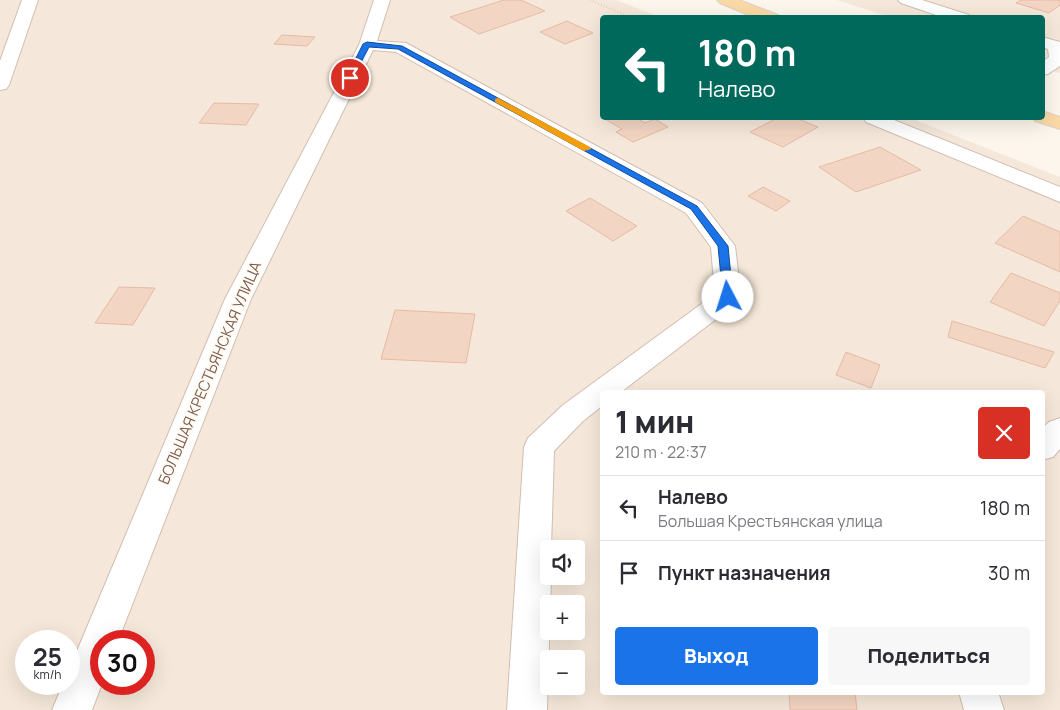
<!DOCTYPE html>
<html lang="ru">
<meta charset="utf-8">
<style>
:root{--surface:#fff;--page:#f7f7f7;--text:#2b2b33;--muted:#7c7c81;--line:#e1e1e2;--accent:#1a73e8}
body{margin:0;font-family:Manrope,sans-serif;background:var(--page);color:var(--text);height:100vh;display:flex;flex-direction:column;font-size:19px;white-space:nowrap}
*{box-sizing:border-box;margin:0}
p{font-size:16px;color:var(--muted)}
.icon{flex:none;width:28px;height:28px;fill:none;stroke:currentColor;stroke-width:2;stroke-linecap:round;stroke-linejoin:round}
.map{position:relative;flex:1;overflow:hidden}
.sheet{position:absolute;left:600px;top:390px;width:445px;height:305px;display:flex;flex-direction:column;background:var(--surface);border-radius:5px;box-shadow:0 5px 20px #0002}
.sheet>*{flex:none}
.top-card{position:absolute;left:600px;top:15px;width:445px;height:105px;border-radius:5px;box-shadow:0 5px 20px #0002;background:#00695c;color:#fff;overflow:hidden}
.buttons{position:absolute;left:540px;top:540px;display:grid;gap:10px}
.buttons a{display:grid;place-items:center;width:45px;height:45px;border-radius:5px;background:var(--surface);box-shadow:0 5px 20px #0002;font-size:25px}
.speed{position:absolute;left:15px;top:630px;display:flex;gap:10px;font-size:25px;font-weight:700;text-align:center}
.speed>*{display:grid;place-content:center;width:65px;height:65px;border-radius:50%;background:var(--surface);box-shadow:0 5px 20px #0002;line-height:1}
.speed small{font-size:12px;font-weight:400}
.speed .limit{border:8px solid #d22;background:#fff;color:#111}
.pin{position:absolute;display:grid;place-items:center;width:42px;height:42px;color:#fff;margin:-21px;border:2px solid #fff;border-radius:50%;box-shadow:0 1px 5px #0007}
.me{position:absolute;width:55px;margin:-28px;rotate:355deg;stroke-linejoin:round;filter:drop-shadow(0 0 4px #0008)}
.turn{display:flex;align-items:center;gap:18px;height:105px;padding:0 15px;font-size:22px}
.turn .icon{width:65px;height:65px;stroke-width:2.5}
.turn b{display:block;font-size:35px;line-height:42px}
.round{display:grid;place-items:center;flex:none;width:52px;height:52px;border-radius:5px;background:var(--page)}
.overview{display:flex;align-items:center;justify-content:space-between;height:85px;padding:0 15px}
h1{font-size:30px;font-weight:800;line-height:38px}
.action{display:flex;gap:10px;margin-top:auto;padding:10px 15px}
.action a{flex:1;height:58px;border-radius:5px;background:var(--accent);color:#fff;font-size:20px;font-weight:800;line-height:58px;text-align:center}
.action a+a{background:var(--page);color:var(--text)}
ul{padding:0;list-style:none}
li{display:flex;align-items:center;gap:15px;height:65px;padding:0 15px;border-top:1px solid var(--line)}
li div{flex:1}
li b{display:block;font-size:19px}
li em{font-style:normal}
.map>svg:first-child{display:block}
</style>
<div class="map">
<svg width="1060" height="710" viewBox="0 0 1060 710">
<rect width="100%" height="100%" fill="#fdf6ec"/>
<path fill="#f5e8da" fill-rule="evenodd" d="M0 0H616L660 17 602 18V118H910L1060 177V710H0ZM602 392H1042V692H602ZM549 549H576V576H549ZM549 604H576V631H549ZM26 641H69V684H26ZM101 641H144V684H101ZM549 659H576V686H549Z
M837 0H1060V73L1043 68 1042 18 890 17Z"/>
<path fill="#f3d5c3" stroke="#e6bba3" d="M504 0H521L545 11 479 34 450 17Z
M1021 0H1056L1060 1V5L1049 13 1016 3Z
M567 21 593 33 565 44 540 32Z
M282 35 315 37 307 46 274 44Z
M214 103 259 104 246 125 199 123Z
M603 118H636L645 123 655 119 668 127 633 142 616 132 622 129Z
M777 118H796L818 127 783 147 750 132Z
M880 147 921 170 856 192 819 167Z
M763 187 790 201 776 211 748 196Z
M590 198 637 226 613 241 566 211Z
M1023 216 1060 232V272L995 243Z
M1011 273 1060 293V301L1044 326 990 302Z
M119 287 155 288 133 325 95 323Z
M395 310 475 314 466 363 381 359Z
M952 321 1054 352 1045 368 948 337Z
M846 352 880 365 871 388 836 375Z
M789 692H855L857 710H790Z"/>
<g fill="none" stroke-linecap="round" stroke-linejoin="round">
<g stroke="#d1beb0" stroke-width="2">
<path id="minor" d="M22 0H38L9 85 6 89 0 90V61Z
M374 0H390L377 41 406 43 702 203 735 246 741 297 737 303 621 392H602V406L583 421 554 451 551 549H549V576H551L547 710H507L524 447 528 438 563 405 715 294 711 247 686 213 396 52 373 50 251 299 118 641H101L102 684 92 710H52L63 684H69V670L225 299 359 45Z
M898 0H922L969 15 971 18H945L901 3Z
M1042 37 1060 42V66L1048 74 1042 75V62L1049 57 1048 49 1042 47Z
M863 118H889L1060 187V202L866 122Z
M1060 418V449L1053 457 1042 460V428L1049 422Z
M959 692H998L1004 710H964Z"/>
</g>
<g stroke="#dad1cd" stroke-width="2">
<path id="major" d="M717 0H739L778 15 780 18H756L720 3Z
M1042 111 1060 117V129L1035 121 1033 118H1042Z"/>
</g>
<path stroke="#d9b8a5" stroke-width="2" stroke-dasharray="0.5 2.5" stroke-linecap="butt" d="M590 0 632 18"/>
<use href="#minor" fill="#fff" fill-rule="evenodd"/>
<use href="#major" fill="#fbd9a5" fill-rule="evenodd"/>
</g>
<path fill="#1a73e8" stroke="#114b97" d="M367 42 402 46 697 206 728 246 733 297 732 299 728 300 723 297 718 246 691 209 398 49 369 47 353 78 347 80 346 78 363 44Z"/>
<path fill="#f59e0b" d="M498 98 590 147 591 149 584 151 495 102V99Z"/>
<g text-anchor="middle" stroke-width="4" stroke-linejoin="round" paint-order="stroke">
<g font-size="15" fill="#7a5c4d" stroke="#fffaf3">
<text transform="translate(210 373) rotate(-67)" y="5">БОЛЬШАЯ КРЕСТЬЯНСКАЯ УЛИЦА</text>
</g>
</g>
</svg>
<div class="buttons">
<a><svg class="icon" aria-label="sound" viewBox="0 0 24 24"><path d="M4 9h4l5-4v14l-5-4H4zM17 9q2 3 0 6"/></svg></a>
<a>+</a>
<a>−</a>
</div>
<div class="speed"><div>25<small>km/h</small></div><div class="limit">30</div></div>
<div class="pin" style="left:350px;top:78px;background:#d93025"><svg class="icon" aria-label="arrive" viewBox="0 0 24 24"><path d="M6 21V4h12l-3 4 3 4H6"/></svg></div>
<svg class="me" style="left:728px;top:297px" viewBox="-20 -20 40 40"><circle r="19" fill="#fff"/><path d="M0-13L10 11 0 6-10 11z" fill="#1a73e8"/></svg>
<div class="top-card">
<div class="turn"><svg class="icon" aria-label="left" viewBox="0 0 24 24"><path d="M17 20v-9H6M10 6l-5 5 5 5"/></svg><div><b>180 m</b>Налево</div></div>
</div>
<section class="sheet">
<div class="overview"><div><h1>1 мин</h1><p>210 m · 22:37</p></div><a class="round" style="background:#d93025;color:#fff"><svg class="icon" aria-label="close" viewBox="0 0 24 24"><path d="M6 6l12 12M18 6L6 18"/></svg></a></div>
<ul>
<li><svg class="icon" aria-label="left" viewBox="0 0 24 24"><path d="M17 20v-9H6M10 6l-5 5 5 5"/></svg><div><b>Налево</b><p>Большая Крестьянская улица</p></div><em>180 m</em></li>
<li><svg class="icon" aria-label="arrive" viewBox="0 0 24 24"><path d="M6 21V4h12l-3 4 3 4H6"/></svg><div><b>Пункт назначения</b></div><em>30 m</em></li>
</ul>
<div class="action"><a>Выход</a><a>Поделиться</a></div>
</section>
</div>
